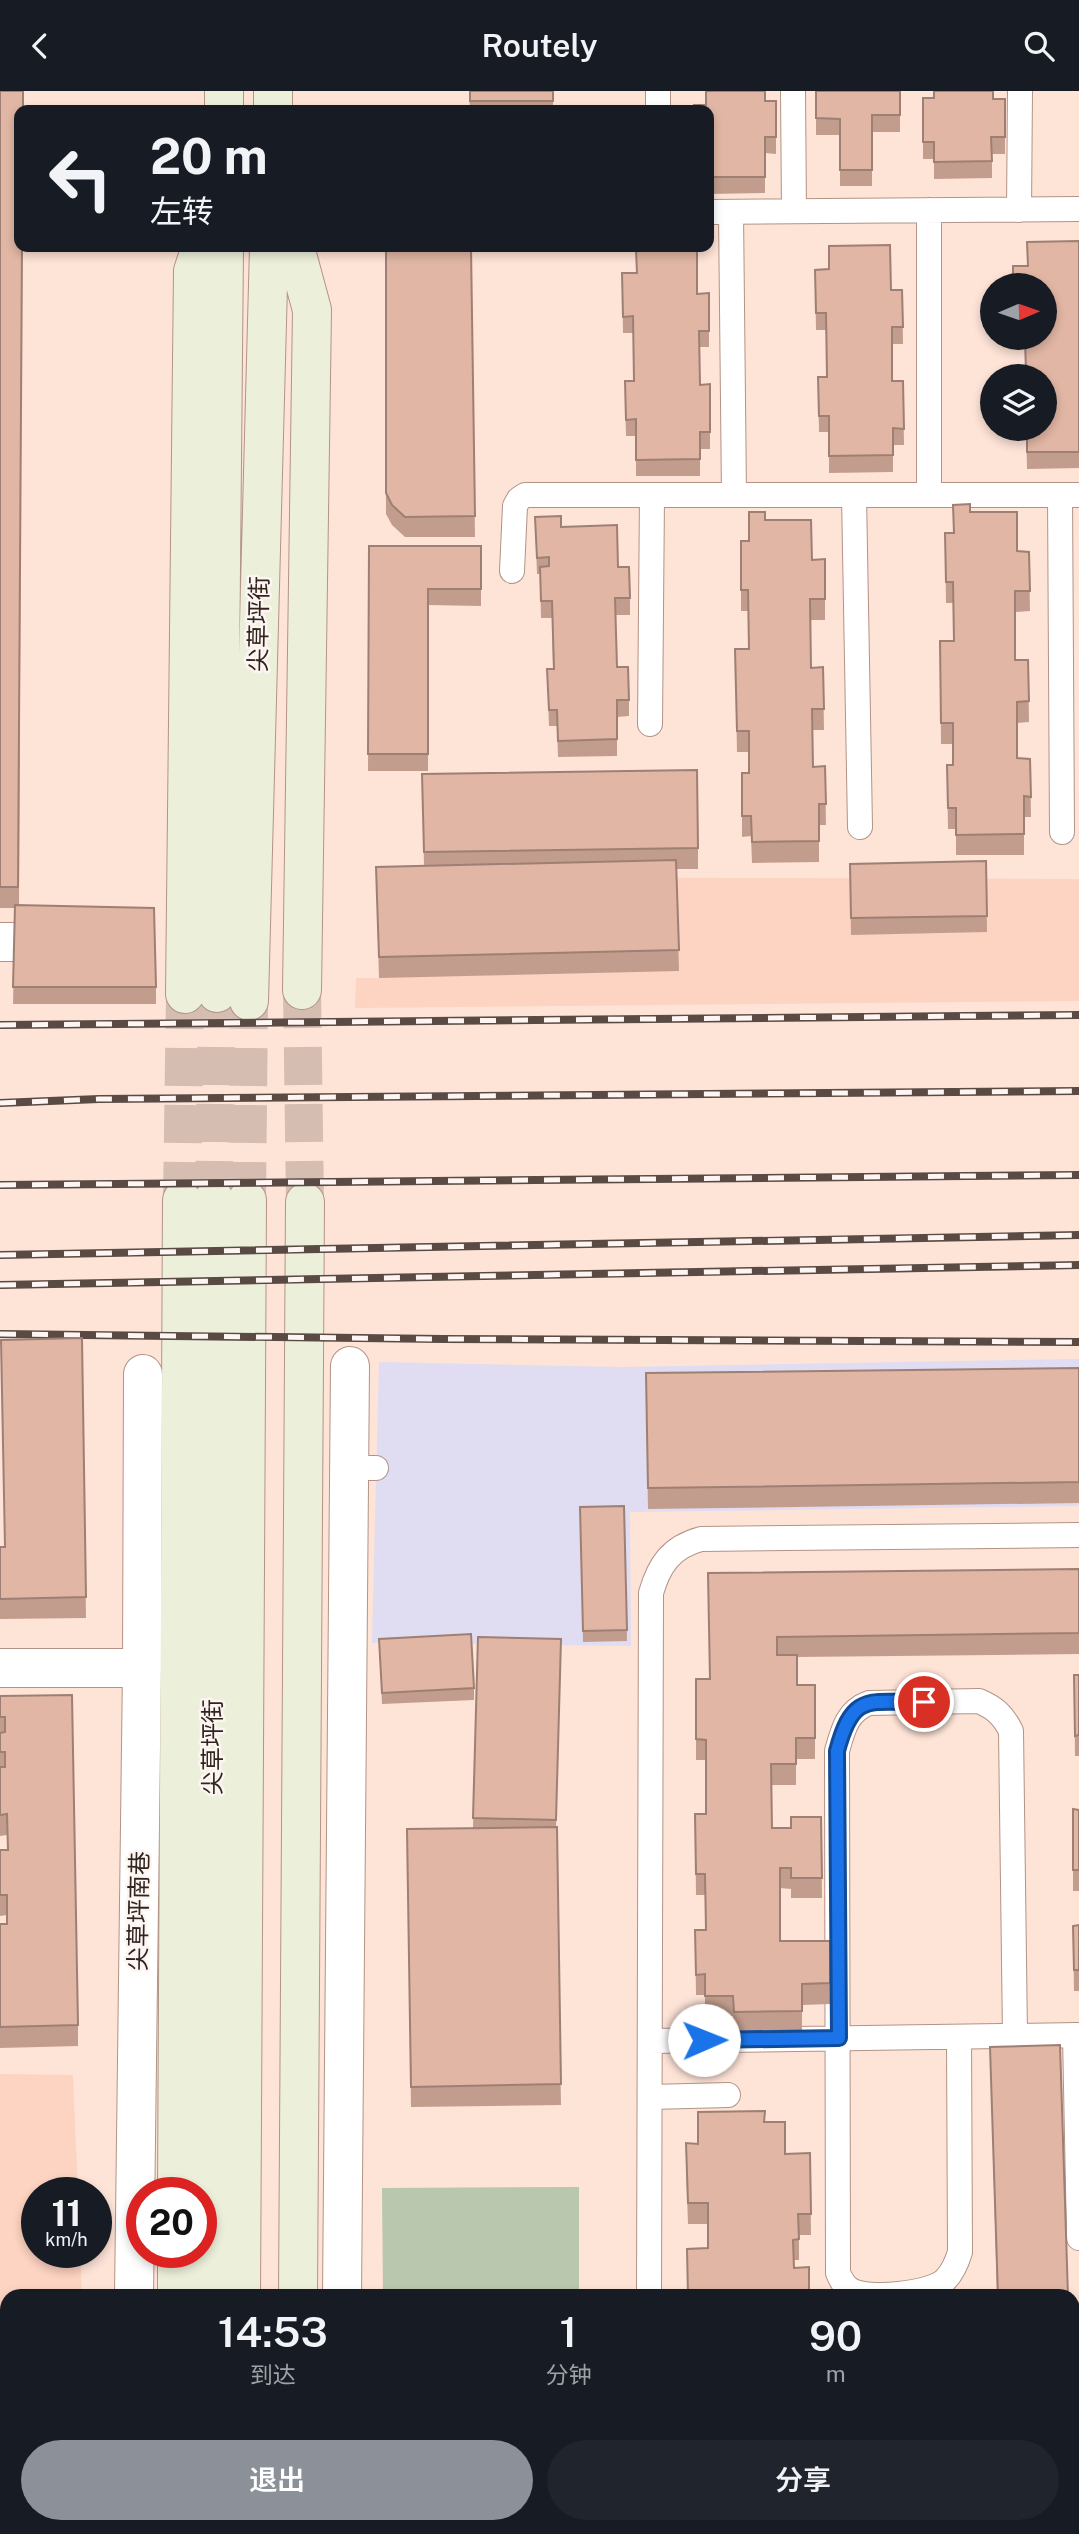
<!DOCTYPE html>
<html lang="zh">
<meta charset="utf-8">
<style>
:root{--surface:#171b24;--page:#20242c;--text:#f1f3f6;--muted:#9ea1a6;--accent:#8c9099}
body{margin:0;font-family:"Public Sans","Noto Sans SC",sans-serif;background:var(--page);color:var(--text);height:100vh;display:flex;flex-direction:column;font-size:26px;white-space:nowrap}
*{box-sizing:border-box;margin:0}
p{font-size:23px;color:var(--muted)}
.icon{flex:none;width:38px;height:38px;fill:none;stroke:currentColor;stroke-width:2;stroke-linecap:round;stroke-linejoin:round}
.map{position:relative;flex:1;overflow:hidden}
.details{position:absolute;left:0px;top:2198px;width:1080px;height:245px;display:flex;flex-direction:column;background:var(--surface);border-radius:21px 21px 0 0;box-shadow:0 4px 10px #0003}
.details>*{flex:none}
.hud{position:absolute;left:14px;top:14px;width:700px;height:147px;border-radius:14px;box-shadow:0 4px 10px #0003;background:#171b24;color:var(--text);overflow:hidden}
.needle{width:46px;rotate:88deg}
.tools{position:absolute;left:980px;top:182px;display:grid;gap:14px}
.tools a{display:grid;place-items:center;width:77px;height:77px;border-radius:50%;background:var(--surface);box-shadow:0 4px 10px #0003;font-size:35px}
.speed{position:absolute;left:21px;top:2086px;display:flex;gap:14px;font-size:35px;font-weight:700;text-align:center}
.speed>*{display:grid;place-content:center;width:91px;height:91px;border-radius:50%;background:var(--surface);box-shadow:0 4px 10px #0003;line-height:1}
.speed small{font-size:18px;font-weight:400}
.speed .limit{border:10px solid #d22;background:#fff;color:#111}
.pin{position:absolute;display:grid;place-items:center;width:60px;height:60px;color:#fff;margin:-30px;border:4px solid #fff;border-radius:50%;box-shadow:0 2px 7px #0007}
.me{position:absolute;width:77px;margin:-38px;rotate:89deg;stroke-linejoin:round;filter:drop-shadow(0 0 5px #0008)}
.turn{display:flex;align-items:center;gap:24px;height:147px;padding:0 21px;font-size:32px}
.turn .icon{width:91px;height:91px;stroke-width:2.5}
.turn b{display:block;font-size:49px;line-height:60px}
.eta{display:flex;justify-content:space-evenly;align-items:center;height:119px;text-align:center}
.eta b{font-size:42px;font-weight:600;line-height:49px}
.button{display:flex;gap:14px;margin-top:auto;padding:14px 21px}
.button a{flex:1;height:80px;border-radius:42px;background:var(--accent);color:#fff;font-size:28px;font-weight:600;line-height:80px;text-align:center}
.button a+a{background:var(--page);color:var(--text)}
header{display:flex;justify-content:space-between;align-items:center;height:91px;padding:0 21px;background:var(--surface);font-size:32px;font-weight:600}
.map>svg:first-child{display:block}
</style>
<header><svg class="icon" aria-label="back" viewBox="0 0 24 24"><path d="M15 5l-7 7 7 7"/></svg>Routely<svg class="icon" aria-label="search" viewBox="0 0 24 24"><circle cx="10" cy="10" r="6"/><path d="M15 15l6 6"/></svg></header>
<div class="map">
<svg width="1079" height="2443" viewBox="0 0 1079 2443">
<rect width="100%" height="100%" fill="#fee3d7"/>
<path fill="#e0dcf2" d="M1079 1268V1415L630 1421 631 1555 372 1552 379 1271 622 1276Z"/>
<path fill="#fdd3c1" d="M376 786 1079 788V910L355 917 356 887H379Z
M0 1983 73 1984 78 2102H37V2161H80L82 2205H7V2436H91V2443H0Z"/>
<path fill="#b8c7ae" d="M579 2096V2205H383L382 2097Z"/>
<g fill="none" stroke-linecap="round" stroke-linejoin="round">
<path stroke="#d5bdb2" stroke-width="38" stroke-dasharray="38 19" stroke-linecap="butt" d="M302 899 305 1111
M214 1108 217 902
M182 1109 185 903
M247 1109 249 910"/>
<g stroke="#b39386" stroke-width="26">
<path id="lane" d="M658 0V19
M793 0 794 120
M1019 119 1020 0
M709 121 1079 118
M731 121 734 404
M854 404 860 736
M929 404V119
M1060 404 1062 741
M512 480 515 415 519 408 525 404H1079
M650 633 652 404
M349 1377H376
M1075 1944 1079 2147
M959 1946 960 2161C957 2171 953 2181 945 2189 930 2203 868 2209 851 2199 844 2195 841 2189 838 2182L837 1660C843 1639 847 1620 869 1612L979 1610C995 1617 1003 1624 1011 1640L1015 1945
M650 1950 1079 1944
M650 2006 728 2004
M649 2205 651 1502C659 1474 671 1456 701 1448L1079 1444"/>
</g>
<g stroke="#b39386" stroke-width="40">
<path id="street" d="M0 851H15
M0 1577H142L134 2205
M142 1577 143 1283
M342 2205 350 1275
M1073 2368H1079
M132 2436V2443
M340 2443V2436"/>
</g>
<g stroke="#b39386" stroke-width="40">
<path id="secondary" d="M224 0V19
M273 19V0
M295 156 312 219 302 899
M217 902 224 156
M185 903 193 180 201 156
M249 910 269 156
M177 2102 182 1109
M177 2205V2161
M211 2205 214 1108
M241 2205 247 1109
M298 2205 305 1111
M176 2443V2436
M210 2443V2436
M240 2443V2436
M296 2443V2436"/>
</g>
<use href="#lane" stroke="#fff" stroke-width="24"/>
<use href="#street" stroke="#fff" stroke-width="38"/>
<use href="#secondary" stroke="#ecf0db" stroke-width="38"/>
<g stroke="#594a43" stroke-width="8">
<path id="rail" d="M0 934 1079 924
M0 1012 99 1008 1079 1000
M0 1094 1079 1084
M0 1164 1079 1144
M0 1194 1079 1174
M0 1243 443 1248 1079 1251"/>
</g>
<use href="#rail" stroke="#fcf5f2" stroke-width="5" stroke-dasharray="16" stroke-linecap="butt"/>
</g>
<path fill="#c29d8d" d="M0 0 22 156 19 814 156 896V913H13L15 817H0Z
M469 0H553V19H470Z
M816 0H900V41H872V95H840V44H816Z
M923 7 1005 8V63H992V87L934 88V68H923Z
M765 10H776V63L765 62V102L709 103V19L706 14Z
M1079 150V377L1027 378 1025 282 1028 175Z
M385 156H471L475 446H405L392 434 386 423Z
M815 179 891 199H902L903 253H892V290H903L904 354H893V381L829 382V341H819L818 286H827L826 239H816Z
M622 182 697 203 709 202V256H699L700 294 710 293V358H700V385H636V345H626L625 307 634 290 633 242H623Z
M970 421 1017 460 1029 461 1030 520 1015 521V569H1028L1029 631 1017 632V667L1030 668 1031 726H1024V764H956V738H948L947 674H953V653H941L940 550H953V512H946L945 442H953Z
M535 426 561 436 618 476 630 507V524H615L617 576 629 609V625L617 626V665L558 666 557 635H549L547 578H553L552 527H541L540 483H537Z
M765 429 812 469 825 468V529H810L811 577 823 576 824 639H812L813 676 825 675 826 734H819V771L752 772 751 745 742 746V682H749V661H737L735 558H749L748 520H741V450H749Z
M369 455H481V515L428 514V680H368Z
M422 683 698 757V778H676L679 880 379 887 376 776 424 775Z
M986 770 987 841 851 844 850 773Z
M82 1247 86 1527 0 1528V1456H5Z
M1079 1277V1412L648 1418 646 1303Z
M624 1415 627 1550 583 1551 580 1416Z
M1079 1478V1563L797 1566V1594H815V1668H796V1694H771L772 1737H791L821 1726 822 1807H791V1798L780 1797V1850H830V1913L802 1914V1941L734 1942 733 1925 705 1926V1904H696L695 1839H705V1804H696L695 1723H706V1669H696V1588H710L708 1482Z
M478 1546 561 1548 556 1736 561 2014 411 2016 407 1738 473 1737Z
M379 1548 474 1597V1609L382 1613Z
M1074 1584H1079V1665H1075Z
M0 1605 78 1934V1955L0 1957V1833H7V1824L0 1825V1759H7V1744L0 1745Z
M1073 1718 1079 1719V1800H1073Z
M1079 1834V1900H1074L1073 1835Z
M990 1956 1068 2205H997Z
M765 2031 785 2063 810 2062 811 2144H799V2169H793L794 2177 809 2205 708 2133H688L686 2073 698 2053Z"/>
<path fill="#e1b6a4" stroke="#9e7f73" stroke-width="2" d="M0 0H23V19H19V156H22L18 796H0Z
M470 0H553V10H470Z
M706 0H765V10H776V46H765V86H709V19H694V14H706Z
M816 0H900V24H872V79H840V28L816 27Z
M934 0H993V8H1005V46H991L992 70 934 71V51H923V7H934Z
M1079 150V361H1027V338H1045V285H1016V283L1026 282 1025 247H1045V194H1013V175H1028L1027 151Z
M890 154 891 199H902L903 236H892V290H903L904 338 893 337V364L829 365V325H819L818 286H827L826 222H816L815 179 829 178V155Z
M386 156H471L475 425 405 426 392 414 386 402Z
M697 157V203L709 202V240H699L700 294 710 293V341H700V368L636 369V328L626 329 625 290H634L633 225 623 226 622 182H637L636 159Z
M970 413V421H1017V460L1029 461 1030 500H1015V569H1028L1029 610 1017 611V667L1030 668 1031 706 1024 705V743L956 744V717H948L947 674H953V632H941L940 550H954L953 491H946L945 442H954L953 414Z
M749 421H765V429H811L812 469 825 468V508H810L811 577 823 576 824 618H812L813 676 825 675 826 713H819V750L752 751 751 725H742V682H749V640H737L735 558H749L748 499H741V450H749Z
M561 425V436L617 434 618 476H629L630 507H615L617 576H628L629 609H617V648L558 650 557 619H549L547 578H554L552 510H541L540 476 549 475V466L537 467 535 426Z
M369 455H481V498H428V663H368Z
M697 679 698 757 424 761 422 683Z
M676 769 679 859 379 866 376 776Z
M986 770 987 825 851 827 850 773Z
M15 814 154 817 156 896H13Z
M82 1247 86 1506 0 1508V1456H5L1 1249Z
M1079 1277V1391L648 1397 646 1282Z
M624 1415 627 1539 583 1540 580 1416Z
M1079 1478V1542L777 1546V1564H797V1594H815V1647H796V1673H771L772 1737H791V1726H821L822 1787H791V1777H780V1850H830V1892L802 1893V1920L734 1921 733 1905H705V1883L696 1884 695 1839H706L705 1783H696L695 1723H706V1649L696 1648V1588H710L708 1482Z
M471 1543 474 1597 382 1602 379 1548Z
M478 1546 561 1548 556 1729 473 1727Z
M1074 1584H1079V1644L1075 1645Z
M72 1604 78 1934 0 1936V1833H7V1804H0V1759H8L7 1723 0 1724V1676H5V1661H0V1642L5 1641V1626H0V1605Z
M1073 1718 1079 1719V1779H1073Z
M557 1736 561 1993 411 1996 407 1738Z
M1079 1834V1879H1074L1073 1835Z
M1060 1954 1068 2205H998L990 1956Z
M765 2020 764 2031H785V2063L810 2062 811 2123H798L799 2148 793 2149 794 2177 809 2176V2205H688L687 2158 708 2157V2112H688L686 2052 698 2053V2021Z"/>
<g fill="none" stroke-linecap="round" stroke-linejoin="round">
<g stroke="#114b97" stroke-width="18">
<path id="route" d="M704 1949 839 1947 837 1660C853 1600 869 1612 924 1611"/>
</g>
<use href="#route" stroke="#1a73e8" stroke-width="12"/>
</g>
<g text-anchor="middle" stroke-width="5" stroke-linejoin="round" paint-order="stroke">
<g font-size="24" fill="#31241f" stroke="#fcf5f2">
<text transform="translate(259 533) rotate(-89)" y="8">尖草坪街</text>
<text transform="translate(213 1656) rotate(-90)" y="8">尖草坪街</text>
<text transform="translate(139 1820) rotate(-89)" y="8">尖草坪南巷</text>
</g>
</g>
</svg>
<div class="tools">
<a><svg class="needle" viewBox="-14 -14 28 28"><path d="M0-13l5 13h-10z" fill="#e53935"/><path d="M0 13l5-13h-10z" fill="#9ea1a6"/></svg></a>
<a><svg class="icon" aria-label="layers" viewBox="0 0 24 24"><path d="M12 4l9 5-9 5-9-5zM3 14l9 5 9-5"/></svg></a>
</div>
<div class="speed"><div>11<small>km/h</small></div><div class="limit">20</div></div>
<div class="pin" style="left:924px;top:1611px;background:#d93025"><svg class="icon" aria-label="arrive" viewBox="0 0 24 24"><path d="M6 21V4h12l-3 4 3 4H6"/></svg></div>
<svg class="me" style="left:704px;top:1949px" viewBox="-20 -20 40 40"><circle r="19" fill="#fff"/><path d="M0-13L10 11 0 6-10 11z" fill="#1a73e8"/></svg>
<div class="hud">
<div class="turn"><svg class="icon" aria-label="left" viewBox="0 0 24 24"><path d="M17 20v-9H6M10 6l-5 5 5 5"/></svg><div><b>20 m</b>左转</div></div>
</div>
<section class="details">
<div class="eta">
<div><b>14:53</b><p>到达</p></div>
<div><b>1</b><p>分钟</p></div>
<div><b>90</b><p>m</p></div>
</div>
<div class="button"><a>退出</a><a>分享</a></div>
</section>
</div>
